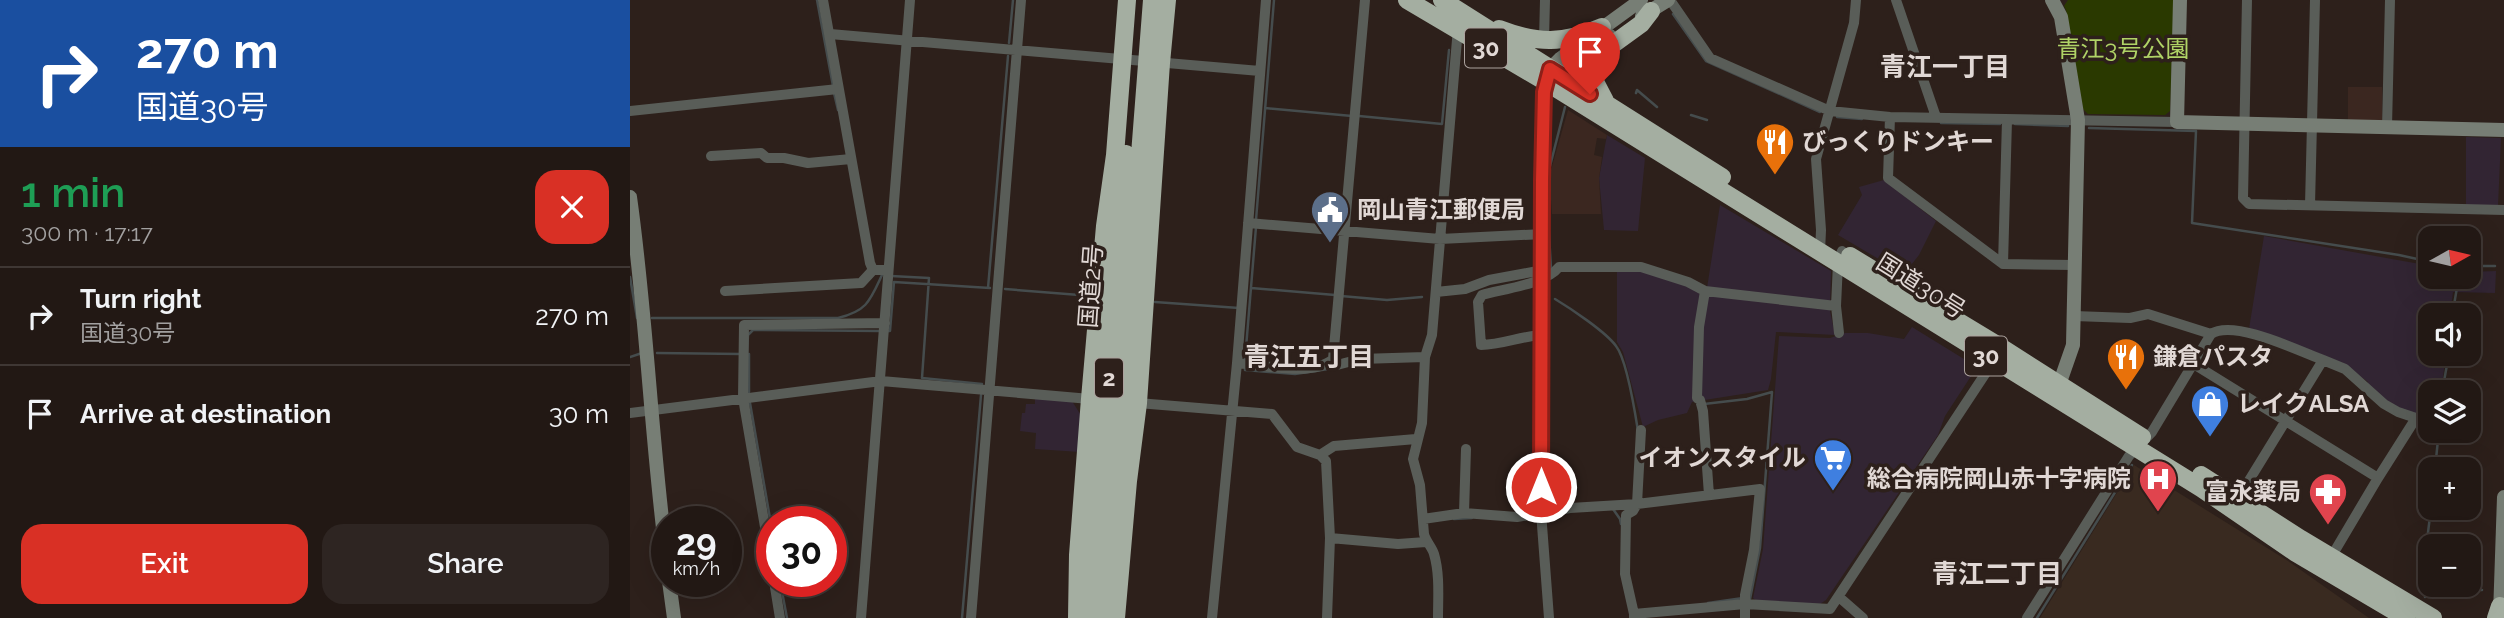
<!DOCTYPE html>
<meta charset="utf-8">
<style>
:root{--surface:#221814;--page:#2e2522;--text:#f1f3f6;--muted:#a2a0a0;--line:#3f3734;--accent:#d93025}
body{margin:0;font-family:Raleway,"Noto Sans JP",sans-serif;background:var(--page);color:var(--text);height:100vh;display:flex;flex-direction:column;font-size:26px;white-space:nowrap}
*{box-sizing:border-box;margin:0}
p{font-size:23px;color:var(--muted)}
.icon{flex:none;width:38px;height:38px;fill:none;stroke:currentColor;stroke-width:2;stroke-linecap:round;stroke-linejoin:round}
.map{position:relative;flex:1;overflow:hidden}
.details{display:flex;flex-direction:column;background:var(--surface);width:630px}
.details>*{flex:none}
.hud{background:#1a4fa0;color:#fff;overflow:hidden}
.needle{width:46px;rotate:82deg}
.tools{position:absolute;left:1788px;top:226px;display:grid;gap:14px}
.tools a{display:grid;place-items:center;width:63px;height:63px;border-radius:14px;background:var(--surface);box-shadow:0 7px 28px #0002,0 0 0 2px var(--line);font-size:35px}
.speed{position:absolute;left:21px;top:506px;display:flex;gap:14px;font-size:35px;font-weight:700;text-align:center}
.speed>*{display:grid;place-content:center;width:91px;height:91px;border-radius:50%;background:var(--surface);box-shadow:0 7px 28px #0002,0 0 0 2px var(--line);line-height:1}
.speed small{font-size:18px;font-weight:400}
.speed .limit{border:10px solid #d22;background:#fff;color:#111}
.pin{position:absolute;display:grid;place-items:center;width:60px;height:60px;color:#fff;margin:-72px -30px;border-radius:50% 50% 50% 0;rotate:-45deg;box-shadow:0 0 7px #0007}
.pin .icon{rotate:45deg}
.me{position:absolute;width:77px;margin:-38px;rotate:0deg;stroke-linejoin:round;filter:drop-shadow(0 0 5px #0008)}
.turn{display:flex;align-items:center;gap:24px;height:147px;padding:0 21px;font-size:32px}
.turn .icon{width:91px;height:91px;stroke-width:2.5}
.turn b{display:block;font-size:49px;line-height:60px}
.round{display:grid;place-items:center;flex:none;width:74px;height:74px;border-radius:21px;background:var(--page)}
.summary{display:flex;align-items:center;justify-content:space-between;height:119px;padding:0 21px}
h1{font-size:42px;font-weight:600;line-height:52px;color:#1e9e55}
.primary-button{display:flex;gap:14px;margin-top:auto;padding:14px 21px}
.primary-button a{flex:1;height:80px;border-radius:21px;background:var(--accent);color:#fff;font-size:28px;font-weight:600;line-height:80px;text-align:center}
.primary-button a+a{background:var(--page);color:var(--text)}
ul{padding:0;list-style:none}
li{display:flex;align-items:center;gap:21px;height:98px;padding:0 21px;border-top:2px solid var(--line)}
li div{flex:1}
li b{display:block;font-size:26px}
li em{font-style:normal}
main{display:flex;flex:1;min-height:0}
.map>svg:first-child{display:block}
</style>
<main>
<section class="details">
<div class="hud">
<div class="turn"><svg class="icon" aria-label="right" viewBox="0 0 24 24"><path d="M7 20v-9h11M14 6l5 5-5 5"/></svg><div><b>270 m</b>国道30号</div></div>
</div>
<div class="summary"><div><h1>1 min</h1><p>300 m · 17:17</p></div><a class="round" style="background:#d93025;color:#fff"><svg class="icon" aria-label="close" viewBox="0 0 24 24"><path d="M6 6l12 12M18 6L6 18"/></svg></a></div>
<ul>
<li><svg class="icon" aria-label="right" viewBox="0 0 24 24"><path d="M7 20v-9h11M14 6l5 5-5 5"/></svg><div><b>Turn right</b><p>国道30号</p></div><em>270 m</em></li>
<li><svg class="icon" aria-label="arrive" viewBox="0 0 24 24"><path d="M6 21V4h12l-3 4 3 4H6"/></svg><div><b>Arrive at destination</b></div><em>30 m</em></li>
</ul>
<div class="primary-button"><a>Exit</a><a>Share</a></div>
</section>
<div class="map">
<svg width="1874" height="618" viewBox="0 0 1874 618">
<rect width="100%" height="100%" fill="#2d201b"/>
<path fill="#322533" d="M977 135 1015 158 1008 231 974 230 969 178Z
M1836 137 1871 138 1868 206 1836 205Z
M1254 180 1306 221 1289 255 1274 274 1208 235 1232 195 1229 187Z
M1090 205 1201 271 1200 311 1205 335 1146 332 1141 379 1138 390 1062 402 1057 413 1028 420 1013 427 993 352 987 342V272H1016L1077 288Z
M1634 236 1801 266V276H1839V272L1866 271 1865 293 1823 292 1820 315H1801V354H1816L1811 392H1801V422L1792 417 1771 411 1737 386 1738 382 1713 363 1619 329Z
M1282 327 1347 367 1315 416 1308 435 1196 600 1190 604 1127 601 1123 598 1133 549 1149 336 1200 338 1215 333H1238L1274 339Z
M405 398 442 401 452 417 450 452 405 449 406 433 390 431 392 413H395L396 404H405Z"/>
<path fill="#3b2720" d="M1718 87H1752V120H1718Z
M938 110 977 135 976 139 967 138 964 155 972 157 969 178 971 214H922L920 186 921 170Z"/>
<path fill="#392a20" d="M1504 465 1658 561 1739 618H1410Z"/>
<path fill="#2a3900" d="M1438 0H1544L1540 111 1535 115 1458 114 1453 109 1436 10 1434 6Z"/>
<g fill="none" stroke-linecap="round" stroke-linejoin="round">
<path stroke="#454c4d" stroke-width="2.5" d="M187 0 203 86
M1043 14 1076 61 1190 112
M379 43 383 0
M204 93 208 110
M1006 93 1007 90 1027 107
M635 108 722 116
M1061 115 1077 120
M729 116 812 124 819 50
M1207 117 1232 119
M1311 123 1370 124
M1385 124 1438 126
M1459 128 1566 131 1562 223 1769 255 1801 262
M917 178 935 107
M917 199 921 269
M626 220 644 0
M1839 266H1865
M261 276 299 278 292 378 352 384 351 386
M0 277 7 318
M358 288 378 56
M621 288 705 295
M375 289 462 296
M711 296 757 300 792 297
M925 299C940 308 976 332 986 346 997 360 1005 412 1008 431
M525 302 609 308
M1825 315 1824 305 1829 276
M22 318H208C237 311 240 301 252 275
M257 331H260L264 282 360 288
M27 353 111 354
M117 354 118 335 123 330 251 331
M0 357 12 353
M615 360 626 227
M615 366V370L665 374 705 368
M119 392V354
M1812 392 1819 354
M120 403 142 530
M1074 404 1117 399 1142 392 1130 548 1120 599
M1805 469 1809 430
M983 509 990 519 991 524
M824 519 842 518
M150 581 157 618
M1796 588 1852 590
M1795 597V557L1801 508
M1078 603 1113 598
M332 618 351 395
M1407 618 1502 465"/>
<path stroke="#595d58" stroke-width="10" d="M193 0 240 263 243 270H258
M1040 0 1080 58 1200 111 1260 117 1547 122
M1266 0 1306 117
M1617 0 1613 198 1619 204 1874 210
M200 34 630 71
M914 40 915 0
M916 82 912 180 911 512 919 618
M0 111 208 89
M1260 117 1258 178 1373 264 1445 265
M1757 127 1760 0
M81 156 131 153 137 158H154L178 163 221 159
M1680 205 1685 0
M618 223 810 239 913 234
M1190 252 1191 230 1186 159 1224 23 1226 0
M1373 264 1377 120
M95 291 231 283 243 270
M1075 291 1069 327 1067 398 1070 400 1073 411 1079 495
M806 292 835 289 859 280 913 270
M1206 306 1209 333
M1444 316 1500 318 1518 314 1581 334
M912 335C891 336 872 345 851 345L848 302 852 295C873 289 916 284 929 267H1011L1058 282 1075 291 1206 306 1208 263 1212 251
M1693 360 1715 369 1754 404 1768 412 1786 418 1748 478
M701 361 707 365 730 359 795 357
M607 363C632 365 684 377 703 359L735 0
M1562 363 1748 478 1700 559
M508 403 642 414 667 447 690 455 696 461 700 538 697 618
M0 413 251 381 460 399
M690 455 704 446 786 439
M834 513 836 449
M793 519 834 513 887 517 940 508 1007 504 1130 489 1124 550 1115 595V618
M700 538 768 544 796 542
M142 568 113 398 114 325 255 323
M144 581 150 618
M1209 597 1233 618
M1004 614 995 574 996 515 1003 511 1007 504 1011 430
M231 618 280 0
M341 618 391 0
M582 618 607 363 636 0
M808 618C808 598 810 574 804 554 802 547 796 542 794 534L790 485 783 459 792 423 795 357 802 335 828 28
M1004 618V614L1115 604 1200 609 1367 356
M1397 618 1499 456 1522 432 1581 334C1604 319 1669 351 1693 360L1607 500"/>
<path stroke="#777e75" stroke-width="14" d="M1422 0 1431 17 1448 120 1443 345 1429 385
M1550 0 1547 122 1874 130
M1012 16 1038 0
M917 77 920 69 930 59 1011 0
M920 79 980 36
M0 197C17 318 21 440 37 561
M39 581 44 618
M1870 615 1874 497"/>
<path stroke="#a4aea1" stroke-width="18" d="M777 0 916 82 1571 488 1666 553 1776 618
M812 0 1092 177
M869 29C908 44 933 44 972 27
M975 101 962 76 971 53 1011 24 1021 11
M1220 256 1372 348 1512 437
M1571 475 1671 539 1803 618
M447 618 448 555 460 399 475 226 485 155 497 0
M459 618 496 154
M474 618 522 0
M486 618 498 481 508 403 531 63 537 0
M1866 618 1870 606"/>
</g>
<g fill="none" stroke-linecap="round" stroke-linejoin="round">
<g stroke="#8d1f18" stroke-width="18">
<path id="route" d="M911 487 912 180 914 92 920 69 960 94"/>
</g>
<use href="#route" stroke="#d93025" stroke-width="12"/>
</g>
<defs>
<g id="restaurant-pin" transform="scale(2.0125)"><path d="M0 17L-7.5 6A9.5 9.5 0 1 1 7.5 6Z" fill="#e8710a" stroke="#2d201b"/><path d="M-5-6h1v4h1v-4h1v4h1v-4h1v5L-1.5 .5V6h-2V.5L-5-1ZM5-6V6H3V1.5H1.5Q1.5-4 5-6Z" fill="#fff"/></g>
<g id="civic-pin" transform="scale(2.0125)"><path d="M0 17L-7.5 6A9.5 9.5 0 1 1 7.5 6Z" fill="#5c6f8a" stroke="#2d201b"/><path d="M-.6-6.5H3V-4.5H.6V-3L4-1V1h2V6H-6V1h2V-1L-.6-3ZM-1.2 2.5V6h2.4V2.5Z" fill="#fff"/></g>
<g id="shop-pin" transform="scale(2.0125)"><path d="M0 17L-7.5 6A9.5 9.5 0 1 1 7.5 6Z" fill="#3f7fe0" stroke="#2d201b"/><path d="M-5-2.5h2.3a2.7 3.5 0 0 1 5.4 0H5L5.5 6h-11ZM-1.5-2.5h3a1.5 2.3 0 0 0-3 0Z" fill="#fff"/></g>
<g id="supermarket-pin" transform="scale(2.0125)"><path d="M0 17L-7.5 6A9.5 9.5 0 1 1 7.5 6Z" fill="#3f7fe0" stroke="#2d201b"/><path d="M-6-5.5h2.5l.6 2H6L4.5 2H-2.5L-4.4-4H-6ZM-1.5 3.2a1.3 1.3 0 1 0 .1 0ZM3 3.2a1.3 1.3 0 1 0 .1 0Z" fill="#fff"/></g>
<g id="hospital-pin" transform="scale(2.0125)"><path d="M0 17L-7.5 6A9.5 9.5 0 1 1 7.5 6Z" fill="#e0444e" stroke="#2d201b"/><path d="M-5-5h3v3.5h4V-5h3V5h-3V1.5h-4V5h-3Z" fill="#fff"/></g>
<g id="pharmacy-pin" transform="scale(2.0125)"><path d="M0 17L-7.5 6A9.5 9.5 0 1 1 7.5 6Z" fill="#e0444e" stroke="#2d201b"/><path d="M-2-6h4v4h4v4h-4v4h-4v-4h-4v-4h4Z" fill="#fff"/></g>
</defs>
<g fill-rule="evenodd">
<use href="#restaurant-pin" x="1145" y="142"/>
<use href="#civic-pin" x="700" y="210"/>
<use href="#restaurant-pin" x="1496" y="357"/>
<use href="#shop-pin" x="1580" y="404"/>
<use href="#supermarket-pin" x="1203" y="458"/>
<use href="#hospital-pin" x="1528" y="479"/>
<use href="#pharmacy-pin" x="1698" y="492"/>
</g>
<g text-anchor="middle" stroke-width="7" stroke-linejoin="round" paint-order="stroke">
<g fill="#2d201b" stroke="#aba19d" stroke-width="2">
<rect x="835" y="28.5" width="42" height="39" rx="5"/>
<rect x="1335" y="336.5" width="42" height="39" rx="5"/>
<rect x="465" y="358.5" width="28" height="39" rx="5"/>
</g>
<g font-size="23" font-weight="bold" fill="#e1d8d5">
<text x="856" y="56">30</text>
<text x="1356" y="364">30</text>
<text x="479" y="386">2</text>
</g>
<g font-size="24" fill="#b0d366" stroke="#2d201b">
<text x="1493" y="57">青江3号公園</text>
</g>
<g font-size="24" font-weight="bold" fill="#e1d8d5" stroke="#2d201b" text-anchor="start">
<text x="1172" y="150">びっくりドンキー</text>
<text x="727" y="218">岡山青江郵便局</text>
<text x="1523" y="365">鎌倉パスタ</text>
<text x="1607" y="412">レイクALSA</text>
<text x="1176" y="466" text-anchor="end">イオンスタイル</text>
<text x="1501" y="487" text-anchor="end">総合病院岡山赤十字病院</text>
<text x="1671" y="500" text-anchor="end">富永薬局</text>
</g>
<g font-size="24" fill="#e1d8d5" stroke="#2d201b">
<text transform="translate(461 286) rotate(-86)" y="8">国道2号</text>
<text transform="translate(1291 286) rotate(32)" y="8">国道30号</text>
</g>
<g font-size="26" font-weight="bold" fill="#e1d8d5" stroke="#2d201b">
<text x="1315" y="76">青江一丁目</text>
<text x="679" y="366">青江五丁目</text>
<text x="1367" y="583">青江二丁目</text>
</g>
</g>
</svg>
<div class="tools">
<a><svg class="needle" viewBox="-14 -14 28 28"><path d="M0-13l5 13h-10z" fill="#e53935"/><path d="M0 13l5-13h-10z" fill="#a2a0a0"/></svg></a>
<a><svg class="icon" aria-label="sound" viewBox="0 0 24 24"><path d="M4 9h4l5-4v14l-5-4H4zM17 9q2 3 0 6"/></svg></a>
<a><svg class="icon" aria-label="layers" viewBox="0 0 24 24"><path d="M12 4l9 5-9 5-9-5zM3 14l9 5 9-5"/></svg></a>
<a>+</a>
<a>−</a>
</div>
<div class="speed"><div>29<small>km/h</small></div><div class="limit">30</div></div>
<div class="pin" style="left:960px;top:94px;background:#d93025"><svg class="icon" aria-label="arrive" viewBox="0 0 24 24"><path d="M6 21V4h12l-3 4 3 4H6"/></svg></div>
<svg class="me" style="left:911px;top:487px" viewBox="-20 -20 40 40"><circle r="17" fill="#d93025" stroke="#fff" stroke-width="3"/><path d="M0-11L8 9 0 5-8 9z" fill="#fff"/></svg>
</div>
</main>
